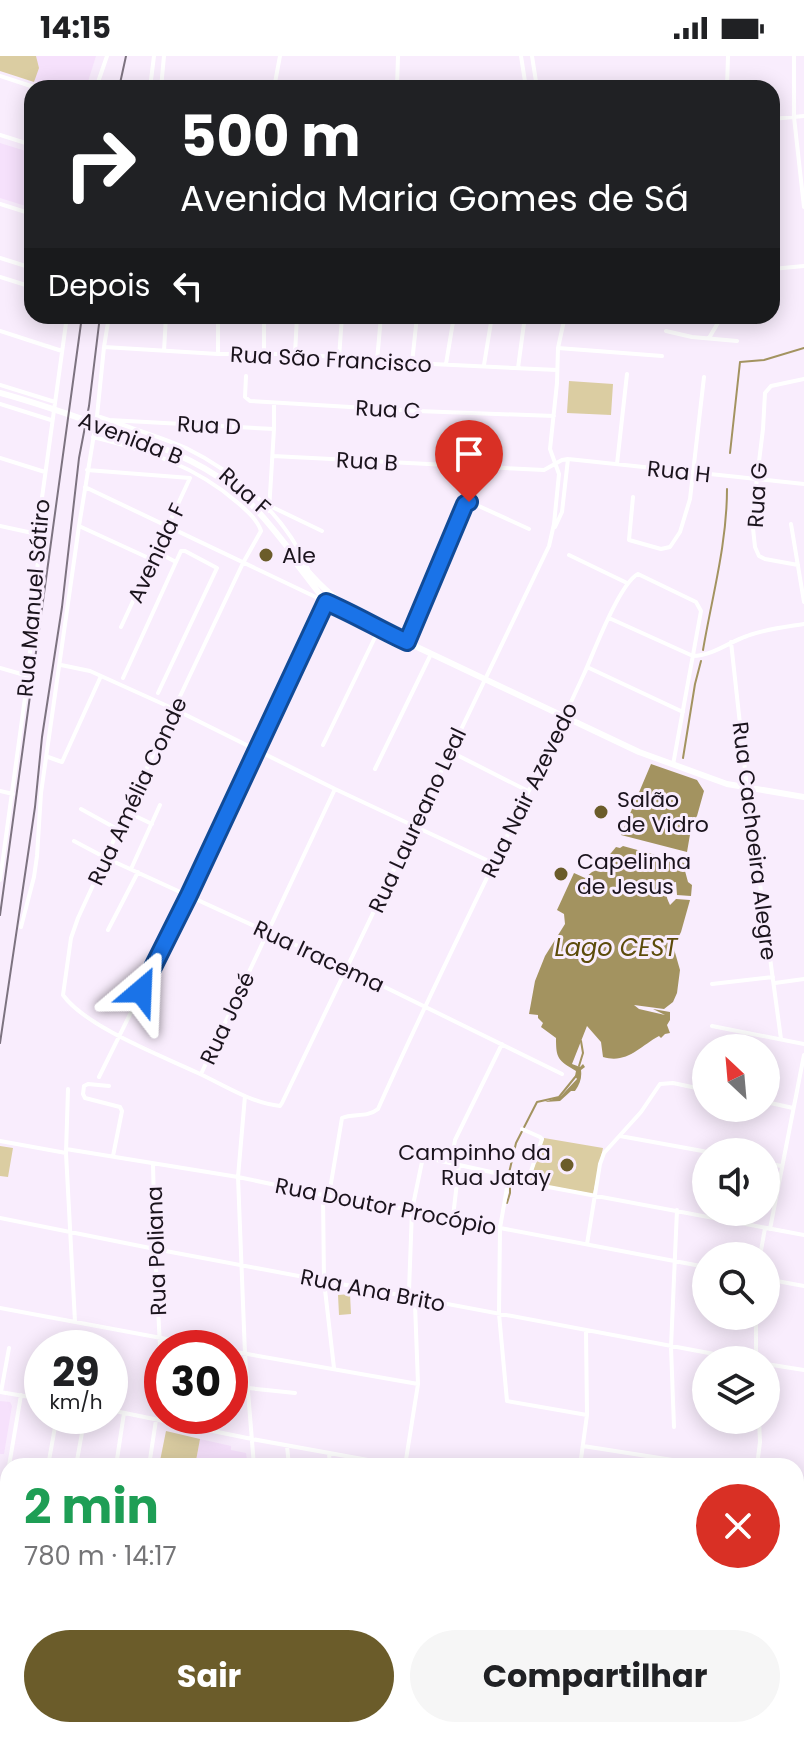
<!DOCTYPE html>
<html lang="pt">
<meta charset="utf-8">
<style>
:root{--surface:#fff;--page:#f6f6f6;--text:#202124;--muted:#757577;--accent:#6b5c2a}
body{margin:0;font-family:Poppins,sans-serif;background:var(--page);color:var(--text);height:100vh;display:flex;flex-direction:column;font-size:30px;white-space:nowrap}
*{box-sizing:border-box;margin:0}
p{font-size:26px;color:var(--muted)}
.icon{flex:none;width:44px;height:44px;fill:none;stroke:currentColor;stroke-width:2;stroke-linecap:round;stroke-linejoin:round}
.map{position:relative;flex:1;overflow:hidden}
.sheet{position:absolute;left:0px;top:1402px;width:804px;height:280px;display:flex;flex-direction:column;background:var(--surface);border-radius:24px 24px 0 0;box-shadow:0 4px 20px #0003}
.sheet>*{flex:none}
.guide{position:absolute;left:24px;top:24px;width:756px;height:244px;border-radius:24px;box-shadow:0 4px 20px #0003;background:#202124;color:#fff;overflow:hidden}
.needle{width:52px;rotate:334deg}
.fabs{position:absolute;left:692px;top:978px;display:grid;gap:16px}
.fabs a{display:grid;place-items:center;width:88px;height:88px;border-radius:50%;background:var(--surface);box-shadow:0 4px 20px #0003;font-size:40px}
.speed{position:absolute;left:24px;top:1274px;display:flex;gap:16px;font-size:40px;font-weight:700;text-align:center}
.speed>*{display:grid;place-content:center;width:104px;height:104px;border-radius:50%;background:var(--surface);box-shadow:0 4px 20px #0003;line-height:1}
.speed small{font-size:20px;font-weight:400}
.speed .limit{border:12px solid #d22;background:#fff;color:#111}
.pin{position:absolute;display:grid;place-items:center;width:68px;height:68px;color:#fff;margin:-82px -34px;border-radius:50% 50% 50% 0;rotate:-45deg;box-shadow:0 0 8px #0007}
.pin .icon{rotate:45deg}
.me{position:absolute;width:88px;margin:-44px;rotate:26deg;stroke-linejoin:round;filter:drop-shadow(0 0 6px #0008)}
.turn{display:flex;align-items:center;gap:28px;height:168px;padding:0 24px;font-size:36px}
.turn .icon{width:104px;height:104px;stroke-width:2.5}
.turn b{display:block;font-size:56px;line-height:68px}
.then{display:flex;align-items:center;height:76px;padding:0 24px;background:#0003;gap:16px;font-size:30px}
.round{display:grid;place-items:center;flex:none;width:84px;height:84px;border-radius:42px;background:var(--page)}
.overview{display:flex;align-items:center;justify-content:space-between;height:136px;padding:0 24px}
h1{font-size:48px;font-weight:700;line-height:60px;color:#1e9e55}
.action{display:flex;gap:16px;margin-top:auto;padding:16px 24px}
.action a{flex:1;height:92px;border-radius:48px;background:var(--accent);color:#fff;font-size:32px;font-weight:700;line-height:92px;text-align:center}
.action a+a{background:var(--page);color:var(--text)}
.status{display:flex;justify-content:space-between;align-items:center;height:56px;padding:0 40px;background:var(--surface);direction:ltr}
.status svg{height:22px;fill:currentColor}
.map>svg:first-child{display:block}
</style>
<div class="status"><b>14:15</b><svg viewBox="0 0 49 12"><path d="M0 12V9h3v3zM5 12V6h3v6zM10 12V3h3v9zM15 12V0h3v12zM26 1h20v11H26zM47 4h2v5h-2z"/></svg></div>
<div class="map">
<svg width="804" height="1682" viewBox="0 0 804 1682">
<rect width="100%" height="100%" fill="#f9edfd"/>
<path fill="#f6e1fc" d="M36 0H96L86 32H57L34 25 38 12Z
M0 87 32 97V152L0 142Z
M0 1345 10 1346 12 1350 4 1398H0Z
M200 1383 231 1390V1394L246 1397 248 1410H195Z
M0 1566 8 1568V1664L0 1662Z"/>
<path fill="#dbcda2" d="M0 0H36L39 12 34 26 0 15Z
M569 325 613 328 611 359 567 357Z
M544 1082 603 1092 593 1138 529 1126Z
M0 1090 13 1092 8 1121 0 1120Z
M350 1238 351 1258 339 1259 338 1239Z
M166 1375 200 1383 195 1410H159Z"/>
<path fill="#a39360" d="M651 708 697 724 704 735 697 760 692 767 687 796 621 779Z
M623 790 688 808 689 811 685 815 688 826 692 829 691 840 677 839 676 826 668 828C665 837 666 841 670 849L676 843 690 844 681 876 675 888 674 893 680 914 677 937 673 946 664 953 634 949 639 953 665 959 653 953 670 956V964L667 969 670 977 665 978 661 982 659 980C639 991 627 1008 603 1001L601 986 587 970 572 1008 580 1011 583 1008 585 1011 581 1014C582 1022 580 1028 575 1035H571L560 1045 545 1046 561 1040 577 1023 575 1020 576 1015C558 1004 556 1003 556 982L541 971 543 967 538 962V959L529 958 535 925 545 900 565 868 564 858 557 854 574 817 585 822 592 816 597 814 616 791 620 792Z"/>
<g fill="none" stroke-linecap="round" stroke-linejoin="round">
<path stroke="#a39360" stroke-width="2" d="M730 397 740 306 764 304 804 292
M703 594C712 541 727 488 727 433
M683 702 695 628 701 605
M579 1010 583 997 581 985
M509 1117 516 1087 537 1046 559 1041 576 1020
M507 1147 510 1137V1123"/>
<path stroke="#fff" stroke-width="4" d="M521 0 526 32
M532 0 537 32
M794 0V61L804 151
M0 20 37 32
M96 32 107 0
M150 32 154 0
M161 32 164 0
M274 32 280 0
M397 32 398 0
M727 32 728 0
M772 63 804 60
M0 79 32 89
M0 148 32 158
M0 202 32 212
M772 213 804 210
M0 221 32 231
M180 260 218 263
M264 260V298
M745 260 746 263
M0 275 62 295
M666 275 692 281 737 285
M709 282 722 260
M104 291 218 298H295L412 307 557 314
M558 292 662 300
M164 295 166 260
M218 298V260
M295 298 297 260
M339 302 342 260
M377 305 381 260
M412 307 417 260
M446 308 454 260
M484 309 492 260
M518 312 525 260
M246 320 245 341 250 345 417 355 554 360
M0 329 55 346
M0 348 51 364
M97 360 109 364 274 373
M109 364C134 373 161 381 186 392 237 417 286 460 308 513
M93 381C146 394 196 410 238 447 247 455 257 463 261 475L243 507 174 653 78 862 71 882 63 939C86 971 162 1000 198 1017 224 1029 251 1047 280 1050L282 1047 549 490 554 468 559 418 550 393 557 327 558 292 565 260
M273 400 544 414 562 404 568 403 804 428
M0 402 45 416
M617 408 627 318
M87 414 190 422
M85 431 324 545
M633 441 629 484 661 493 670 491 680 476 690 443 704 321
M270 450 322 475
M269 455 274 373V347
M791 468 804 546
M0 470 37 478
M79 470 153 504
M555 471 562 456 568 403
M157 496 176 506
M569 499 627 527
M798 509 765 503 759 500 755 491 752 463 763 373 765 337 771 330 804 323
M609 562 693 600C712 600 729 586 747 580 765 573 785 571 804 568
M121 571 190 422
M407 586 466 447 470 446 529 473
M731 586 747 732 781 983
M61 609 90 615 174 653 335 733 493 807
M587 611 683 656
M0 612 28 620
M123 622 181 495H185L217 512 158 637
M323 689 379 573
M449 695 528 735
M48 701 62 706 101 620
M375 713 431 598
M0 735 13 738
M81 753 119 774
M127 756 152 768
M74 785 106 802 346 912 562 1018
M131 813 160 749
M0 824 28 620 38 504 37 478 67 260
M21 871 34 821 37 800 41 737 79 470 97 360 104 291 109 260
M108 874 138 816
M775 927 804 923
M712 928 773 921
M712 970 804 988
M201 1018 335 733
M99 1021 189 839 330 538
M109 1030 88 1028 84 1030 83 1038 85 1042 120 1051 122 1055 113 1100
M68 1033 66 1097 75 1266
M245 1040 238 1121 245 1298 254 1410
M766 1046 793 1052
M522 1073 540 1081 542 1083 527 1127
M620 1080 708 1096
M0 1085 66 1097
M66 1093 238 1121 323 1139 453 1161 500 1172 706 1211
M451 1107 455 1084 502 988
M766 1107 781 1110
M153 1108 155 1193 162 1329
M509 1120 500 1172 499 1258 507 1345 587 1359
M323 1139 324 1225 334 1312
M329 1139 342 1062C353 1057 367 1062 378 1053 443 907 517 764 584 618 594 596 619 528 638 518L696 546 701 555 673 709
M453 1161 459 1109
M0 1162 155 1193 746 1304
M770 1173 804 999
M587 1188 600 1108 604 1097 641 1056 660 1028 673 1027 706 1034
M760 1200 765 1172
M766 1223 804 1230
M0 1252 215 1292
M230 1295 418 1328
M756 1304V1260
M766 1308 804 1314
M248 1332 295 1337
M0 1336 42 1343
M1 1336 9 1292
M110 1354 252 1383 401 1410
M674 1371 671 1291 677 1154
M287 1390 289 1410
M583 1390 711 1410
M329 1397 330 1410
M9 1410 21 1339
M48 1410 57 1360
M76 1410 85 1360
M116 1410 124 1357
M149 1410 156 1364
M405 1410 418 1328 415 1248 409 1235 412 1154 423 1101 509 1120 527 1127 804 1179
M580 1410 587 1359 586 1275
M757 1410 760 1386 759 1364
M796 1424 804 1425
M0 1465 8 1416
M796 1480 804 1481
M0 1496 8 1497
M0 1508 8 1510
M796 1509 804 1510
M796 1528 804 1529
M796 1550 804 1551
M796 1565 804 1566
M796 1587 804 1588
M796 1607 804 1608
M796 1634 804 1636
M796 1647 804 1648
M721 1674 761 1682
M182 1682 183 1674
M205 1682 207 1674
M240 1682 242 1674
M308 1682 309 1674
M682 1682 684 1674"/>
<path stroke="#fff" stroke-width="6" d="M0 337C37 347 74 360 110 373 153 388 195 402 231 430 263 455 285 491 313 521 332 542 355 558 379 573L639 696 727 728 804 741
M289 498 326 546 344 554"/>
<path stroke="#7d7380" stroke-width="2" d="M119 32 126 0
M0 859 82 260
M0 987 35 751 42 681 62 551 79 402 89 350 100 260"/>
</g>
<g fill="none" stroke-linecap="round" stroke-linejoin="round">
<g stroke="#114b97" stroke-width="20">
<path id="route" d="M141 935 189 839 326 546C354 558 379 573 407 586L465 448 469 446"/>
</g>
<use href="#route" stroke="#1a73e8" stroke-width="14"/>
</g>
<g fill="#6b5c2a" stroke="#f9edfd" stroke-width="3">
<circle cx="266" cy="499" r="8"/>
<circle cx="601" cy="756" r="8"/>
<circle cx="561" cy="818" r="8"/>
<circle cx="567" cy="1109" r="8"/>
</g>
<g text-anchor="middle" stroke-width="6" stroke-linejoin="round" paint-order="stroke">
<g font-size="22" fill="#1b141d" stroke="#f9edfd">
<text transform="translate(331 303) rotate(3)" y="8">Rua São Francisco</text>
<text transform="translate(388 353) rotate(3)" y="8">Rua C</text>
<text transform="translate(209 369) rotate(3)" y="8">Rua D</text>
<text transform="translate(131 382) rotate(21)" y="8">Avenida B</text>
<text transform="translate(367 405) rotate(3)" y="8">Rua B</text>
<text transform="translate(679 415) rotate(6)" y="8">Rua H</text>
<text transform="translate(245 435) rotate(41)" y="8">Rua F</text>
<text transform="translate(757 439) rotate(-86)" y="8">Rua G</text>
<text transform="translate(156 497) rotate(-65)" y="8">Avenida F</text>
<text transform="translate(33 542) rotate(-85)" y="8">Rua Manuel Sátiro</text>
<text transform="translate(529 734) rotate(-64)" y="8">Rua Nair Azevedo</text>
<text transform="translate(137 735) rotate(-65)" y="8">Rua Amélia Conde</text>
<text transform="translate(417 764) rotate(-65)" y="8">Rua Laureano Leal</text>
<text transform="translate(755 785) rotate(83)" y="8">Rua Cachoeira Alegre</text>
<text transform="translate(319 900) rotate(25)" y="8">Rua Iracema</text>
<text transform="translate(227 962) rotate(-65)" y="8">Rua José</text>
<text transform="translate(386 1150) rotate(11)" y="8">Rua Doutor Procópio</text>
<text transform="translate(156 1195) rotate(-92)" y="8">Rua Poliana</text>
<text transform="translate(373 1234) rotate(11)" y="8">Rua Ana Brito</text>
</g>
<g font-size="22" fill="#1b141d" stroke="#f9edfd" text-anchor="start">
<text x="282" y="507">Ale</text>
<text x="617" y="751">Salão<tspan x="617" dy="25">de Vidro</tspan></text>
<text x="577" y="813">Capelinha<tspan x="577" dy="25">de Jesus</tspan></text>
<text x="551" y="1104" text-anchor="end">Campinho da<tspan x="551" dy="25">Rua Jatay</tspan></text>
</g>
<g font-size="24" font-style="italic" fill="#5c4b0a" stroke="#f9edfd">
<text x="616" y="900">Lago CEST</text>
</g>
</g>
</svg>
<div class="fabs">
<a><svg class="needle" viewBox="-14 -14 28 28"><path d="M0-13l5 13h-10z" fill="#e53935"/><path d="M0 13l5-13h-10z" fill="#757577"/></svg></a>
<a><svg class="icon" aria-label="sound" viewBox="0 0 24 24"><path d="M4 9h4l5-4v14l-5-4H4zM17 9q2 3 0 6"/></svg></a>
<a><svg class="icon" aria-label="search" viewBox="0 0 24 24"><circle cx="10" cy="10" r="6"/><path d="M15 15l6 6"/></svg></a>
<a><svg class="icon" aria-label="layers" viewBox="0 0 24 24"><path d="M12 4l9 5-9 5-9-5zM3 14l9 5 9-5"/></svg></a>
</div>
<div class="speed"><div>29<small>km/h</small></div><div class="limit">30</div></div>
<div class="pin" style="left:469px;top:446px;background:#d93025"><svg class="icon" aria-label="arrive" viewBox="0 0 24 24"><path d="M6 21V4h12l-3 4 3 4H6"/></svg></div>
<svg class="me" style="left:141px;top:935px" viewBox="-20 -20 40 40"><path d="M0-17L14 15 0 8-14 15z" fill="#1a73e8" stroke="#fff" stroke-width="4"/></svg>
<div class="guide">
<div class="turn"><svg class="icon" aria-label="right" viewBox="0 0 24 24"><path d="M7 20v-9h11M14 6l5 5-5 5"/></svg><div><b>500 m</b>Avenida Maria Gomes de Sá</div></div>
<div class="then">Depois<svg class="icon" aria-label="left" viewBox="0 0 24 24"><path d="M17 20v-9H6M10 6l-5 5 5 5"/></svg></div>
</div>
<section class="sheet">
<div class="overview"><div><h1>2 min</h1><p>780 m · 14:17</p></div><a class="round" style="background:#d93025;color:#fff"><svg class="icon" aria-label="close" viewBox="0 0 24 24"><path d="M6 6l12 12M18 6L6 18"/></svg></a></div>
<div class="action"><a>Sair</a><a>Compartilhar</a></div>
</section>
</div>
